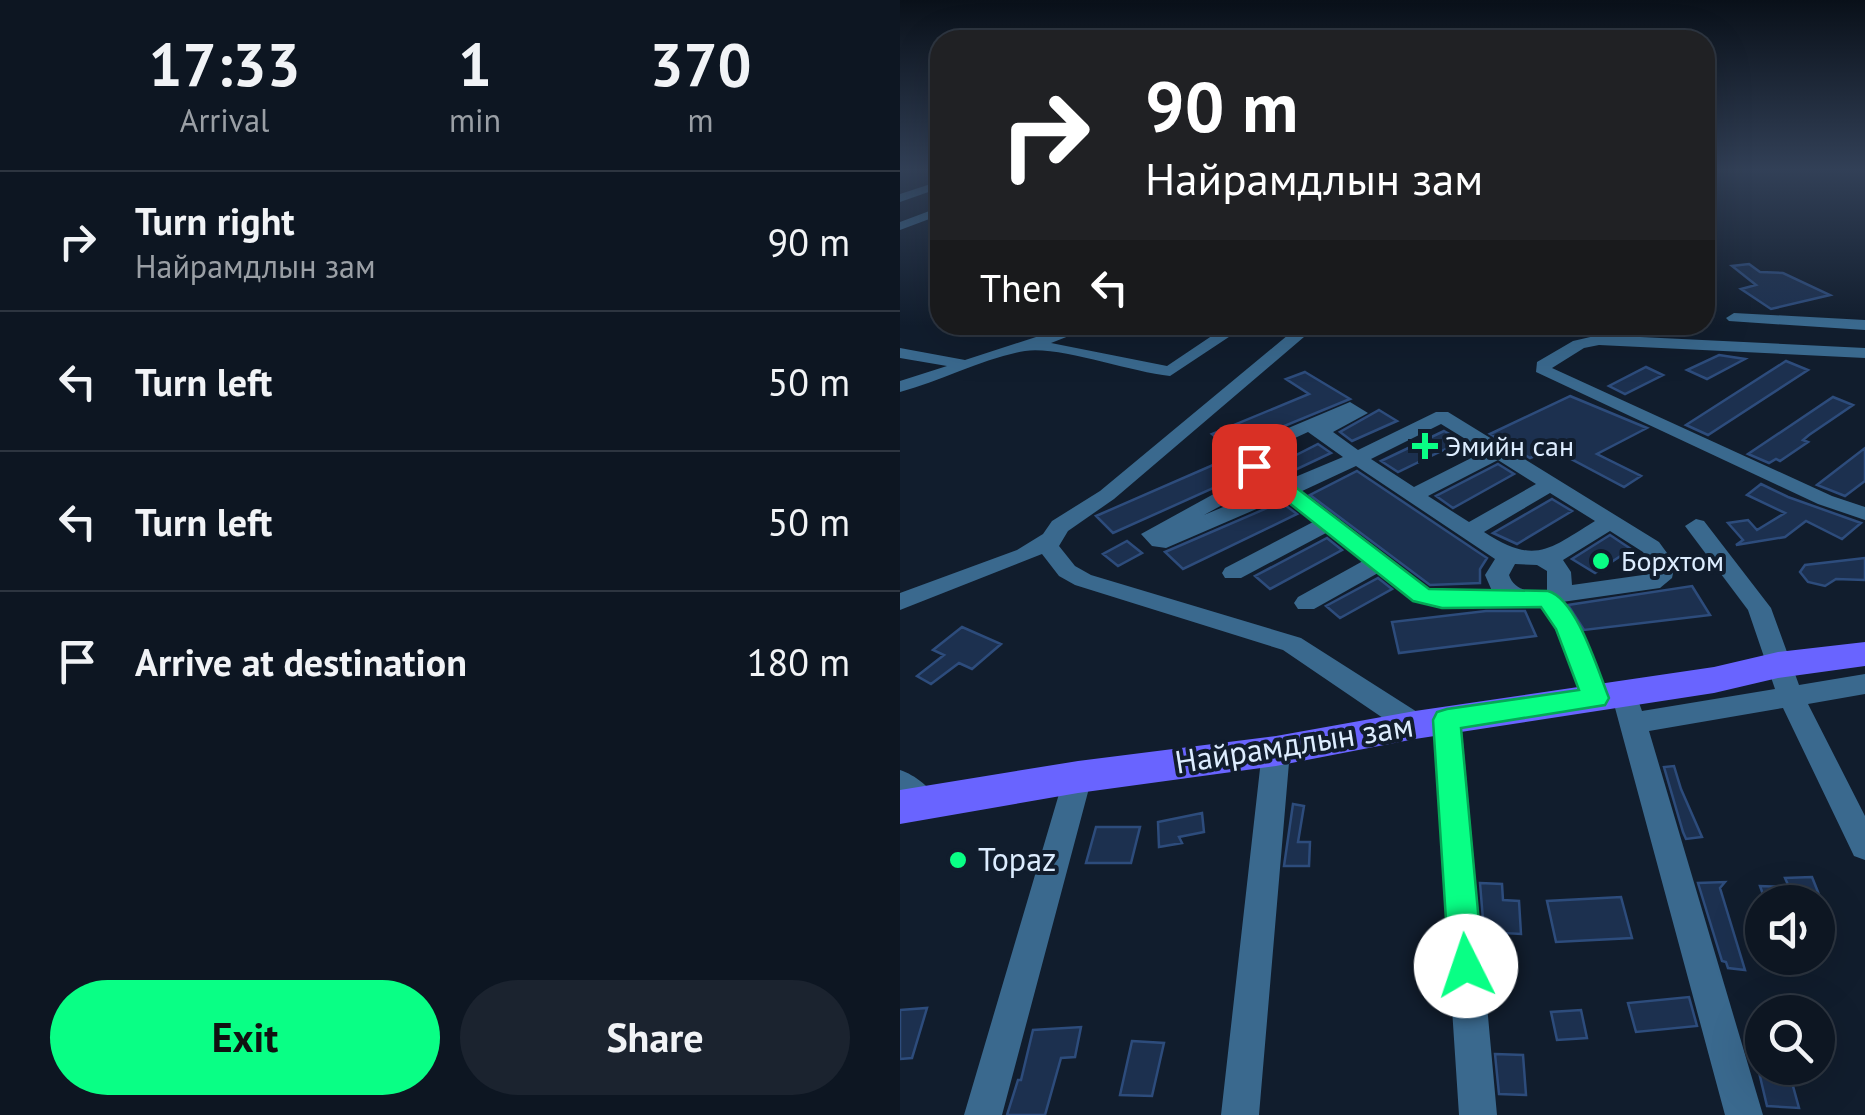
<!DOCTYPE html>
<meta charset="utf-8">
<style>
:root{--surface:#0d1622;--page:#1b232f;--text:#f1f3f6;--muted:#9a9fa5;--line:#2d3540;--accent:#09ff85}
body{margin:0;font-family:"PT Sans",sans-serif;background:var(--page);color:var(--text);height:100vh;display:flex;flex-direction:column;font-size:38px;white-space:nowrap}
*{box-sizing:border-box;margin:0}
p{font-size:32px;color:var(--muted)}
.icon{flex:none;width:55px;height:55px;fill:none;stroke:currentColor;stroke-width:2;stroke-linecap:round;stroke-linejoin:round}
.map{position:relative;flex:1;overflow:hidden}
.details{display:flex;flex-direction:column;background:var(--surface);width:900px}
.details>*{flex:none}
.top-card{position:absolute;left:30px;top:30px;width:785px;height:305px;border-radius:30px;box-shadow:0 10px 40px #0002,0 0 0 2px var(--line);background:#202124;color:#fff;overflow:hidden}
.tools{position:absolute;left:845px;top:885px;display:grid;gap:20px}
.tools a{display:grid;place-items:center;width:90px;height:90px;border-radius:50%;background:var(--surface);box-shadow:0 10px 40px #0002,0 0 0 2px var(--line);font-size:50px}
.pin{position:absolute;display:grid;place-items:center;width:85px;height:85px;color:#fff;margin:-42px;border-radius:20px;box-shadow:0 5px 15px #0006}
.me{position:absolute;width:110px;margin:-55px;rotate:356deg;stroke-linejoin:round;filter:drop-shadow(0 0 8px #0008)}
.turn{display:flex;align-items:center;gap:35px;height:210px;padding:0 50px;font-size:45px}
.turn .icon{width:130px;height:130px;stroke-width:2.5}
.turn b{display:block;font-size:70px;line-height:85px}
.then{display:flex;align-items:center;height:95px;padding:0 50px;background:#0003;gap:20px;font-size:38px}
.eta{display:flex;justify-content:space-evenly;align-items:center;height:170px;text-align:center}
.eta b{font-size:60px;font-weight:600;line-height:70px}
.primary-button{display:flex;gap:20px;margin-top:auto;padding:20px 50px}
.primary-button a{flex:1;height:115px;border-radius:60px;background:var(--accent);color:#111;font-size:40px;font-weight:600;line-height:115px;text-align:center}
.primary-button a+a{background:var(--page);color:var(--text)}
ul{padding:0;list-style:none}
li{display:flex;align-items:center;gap:30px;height:140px;padding:0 50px;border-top:2px solid var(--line)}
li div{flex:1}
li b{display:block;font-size:38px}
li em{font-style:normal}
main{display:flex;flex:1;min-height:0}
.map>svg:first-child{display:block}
</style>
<main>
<section class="details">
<div class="eta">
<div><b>17:33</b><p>Arrival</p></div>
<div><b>1</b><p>min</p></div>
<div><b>370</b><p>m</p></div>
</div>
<ul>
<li><svg class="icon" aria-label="right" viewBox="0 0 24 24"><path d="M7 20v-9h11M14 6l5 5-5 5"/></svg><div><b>Turn right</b><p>Найрамдлын зам</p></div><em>90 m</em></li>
<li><svg class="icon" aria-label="left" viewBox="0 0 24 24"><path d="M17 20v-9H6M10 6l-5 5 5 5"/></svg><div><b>Turn left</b></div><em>50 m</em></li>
<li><svg class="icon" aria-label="left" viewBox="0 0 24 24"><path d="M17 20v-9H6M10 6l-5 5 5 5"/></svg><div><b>Turn left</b></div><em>50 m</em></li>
<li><svg class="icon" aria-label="arrive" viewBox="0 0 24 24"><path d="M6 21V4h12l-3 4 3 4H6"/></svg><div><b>Arrive at destination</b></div><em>180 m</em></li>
</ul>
<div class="primary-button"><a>Exit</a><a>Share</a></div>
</section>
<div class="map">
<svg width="965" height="1115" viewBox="0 0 965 1115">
<rect width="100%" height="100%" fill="#111d2d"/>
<path fill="#1c304f" stroke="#2d4c7c" stroke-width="2.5" d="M849 264 860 272 883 273 930 295 871 309 841 289 856 285 832 266Z
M819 355 845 359 807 379 787 370Z
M886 361 908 370 808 435 786 425Z
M746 367 763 375 725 394 709 386Z
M405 372 450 399 331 448 312 434 409 394 386 379Z
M670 396 747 428 697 454 741 476 724 487 652 449 630 458 590 434Z
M933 397 953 405 909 435 903 440 908 442 880 461 876 459 869 463 848 454Z
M479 410 497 421 452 441 440 432Z
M544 431 562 441 498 472 481 461Z
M418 444 431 453 378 478 367 470Z
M965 448V481L945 496 917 485Z
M336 455 340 466 338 477 213 533 196 516Z
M598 464 614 474 553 508 536 496Z
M457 471 587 558 580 569V583L530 585 410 495Z
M861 484 888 497 961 523 942 539 906 521 885 537 836 545 843 540 828 523 848 520 857 530 885 513 847 495Z
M652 499 672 511 617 544 593 533Z
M381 502 397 514 283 569 265 552Z
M710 535 731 549 695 573 672 559Z
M427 538 442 550 370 589 355 576Z
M227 541 242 553 218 566 203 554Z
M965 558V580L936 579 925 586 908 582 900 572 905 565Z
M478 578 492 589 440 618 426 606Z
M792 586 810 615 684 630 668 605Z
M586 611H625L636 636 499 653 492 622Z
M62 627 101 644 72 669 59 663 31 684 17 676 44 655 33 650Z
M774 766 781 789 802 837 786 839 783 832 764 767Z
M393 804 404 806 398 842H410L409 866H384Z
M302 813 304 832 279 837 282 843 259 847 258 822Z
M196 827H240L231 863H186Z
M912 877 922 902 865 900 860 886 889 887 885 878Z
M825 882 820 888 845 970 828 968 826 962 822 961 798 883Z
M580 883 602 884 603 900 619 901 621 934 584 932Z
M721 897 732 938 656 942 647 901Z
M789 997 797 1026 736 1032 728 1003Z
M27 1008 12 1058 0 1059V1010Z
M681 1010 687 1038 657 1040 651 1012Z
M181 1027 175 1057 161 1058 145 1115H107L118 1080H121L133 1030Z
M232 1041 264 1043 252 1096 220 1095Z
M595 1054 623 1055 626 1095 599 1094Z
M858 1068H888L899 1108 867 1106Z"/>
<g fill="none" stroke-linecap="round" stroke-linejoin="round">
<path fill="#3a698e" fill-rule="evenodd" d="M40 181V188L0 202V194Z
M40 207V215L0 230V222Z
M834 313 965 320V330L829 321 826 318Z
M173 325H197L151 343 267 366 328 325H347L270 376C229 372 161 346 125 351 83 358 42 381 0 392V381L47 366 0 358V348L65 360Z
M400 325H418L214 499 168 531 159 546 175 566 191 575 401 638 525 717 529 725 525 733 515 736 505 733 383 650 175 585 159 576 142 554 0 610V593L117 550 143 534 152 521 200 491Z
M699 335 965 348V358L699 345 684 348 652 368 932 496 965 507V520L918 504 636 372 637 362 673 341Z
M450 402 468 413 433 432 458 450 536 412H548L759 542 775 564 772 578 760 588 662 602 679 627 709 698 705 705 696 708 687 705 655 629 641 607H541L514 601 478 573 414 609H398L394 603 398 597 463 561 426 533 341 578H325L322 573 325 568 413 522 382 498 266 548 252 546 241 534 341 479 344 466 339 455 346 446ZM541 424 585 451 514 487 471 459ZM408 432 443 457 304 515 357 486 364 466 360 454ZM598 460 636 484 569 522 528 496ZM456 466 595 559 585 575 592 591 529 589 400 492ZM650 493 695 521C648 550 635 565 584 532ZM710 531 743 552 752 565 750 574 672 585 671 572 663 560ZM615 564 637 565 647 571V590C632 593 614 591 609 575Z
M796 519 804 521 871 608 899 685 965 674V694L908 704 965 816V860L954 856 883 708 749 731 863 1115H825L711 693 715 686 724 683 733 686 742 711 875 689 848 610 785 526Z
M547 709 557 712 561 720 597 1115H559L533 720 537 712Z
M376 740 386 743 390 751 359 1115H321L362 751 366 743Z
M178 765 188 769 192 777 102 1115H64L164 777 168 769Z
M0 770C15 775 32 788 39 803L35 812 24 816 0 800Z"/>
<path fill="#6964ff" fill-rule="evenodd" d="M965 642V666L878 678 814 693 515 739 376 766 178 793 0 824V790L178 761 376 736 515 711 814 667 878 652Z"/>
</g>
<linearGradient id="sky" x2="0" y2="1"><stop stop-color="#091019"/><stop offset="0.52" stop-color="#324057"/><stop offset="1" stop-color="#324057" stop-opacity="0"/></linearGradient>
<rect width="965" height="326" fill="url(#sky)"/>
<path fill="#09ff85" stroke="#06a656" stroke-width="2.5" d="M354 460 364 466 361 479 394 486 529 589 648 591C677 599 698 671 709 698L705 705 561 728 583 966 578 978 566 983 554 978 549 966 533 720 537 712 547 709 679 690 656 629 641 607 542 608 513 601 379 495 343 487 340 482 344 466Z"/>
<g fill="#09ff85" stroke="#111d2d" stroke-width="4">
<path d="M520 431h10v10h10v10h-10v10h-10v-10h-10v-10h10z"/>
<circle cx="701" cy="561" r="10"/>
<circle cx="58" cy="860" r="10"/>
</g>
<g text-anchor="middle" stroke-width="8" stroke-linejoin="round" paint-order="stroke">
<g font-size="28" fill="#ddedff" stroke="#111d2d" text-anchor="start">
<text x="545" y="456">Эмийн сан</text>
<text x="721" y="571">Борхтом</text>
</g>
<g font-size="32" fill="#ddedff" stroke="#111d2d">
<text transform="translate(394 744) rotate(-9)" y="11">Найрамдлын зам</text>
</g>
<g font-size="32" fill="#ddedff" stroke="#111d2d" text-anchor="start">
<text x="78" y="871">Topaz</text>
</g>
</g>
</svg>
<div class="tools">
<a><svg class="icon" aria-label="sound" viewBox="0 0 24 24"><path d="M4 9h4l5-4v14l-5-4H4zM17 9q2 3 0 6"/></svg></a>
<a><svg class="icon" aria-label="search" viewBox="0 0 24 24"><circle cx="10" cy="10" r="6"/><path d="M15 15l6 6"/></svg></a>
</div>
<div class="pin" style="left:354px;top:466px;background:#d93025"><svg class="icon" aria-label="arrive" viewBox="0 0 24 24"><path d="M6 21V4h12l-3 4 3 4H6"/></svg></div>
<svg class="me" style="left:566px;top:966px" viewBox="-20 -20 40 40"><circle r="19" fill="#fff"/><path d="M0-13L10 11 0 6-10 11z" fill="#09ff85"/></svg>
<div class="top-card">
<div class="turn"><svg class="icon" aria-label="right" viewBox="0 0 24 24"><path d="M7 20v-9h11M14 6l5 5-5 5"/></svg><div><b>90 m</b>Найрамдлын зам</div></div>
<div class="then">Then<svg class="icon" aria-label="left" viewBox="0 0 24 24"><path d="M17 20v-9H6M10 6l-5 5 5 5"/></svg></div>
</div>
</div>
</main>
